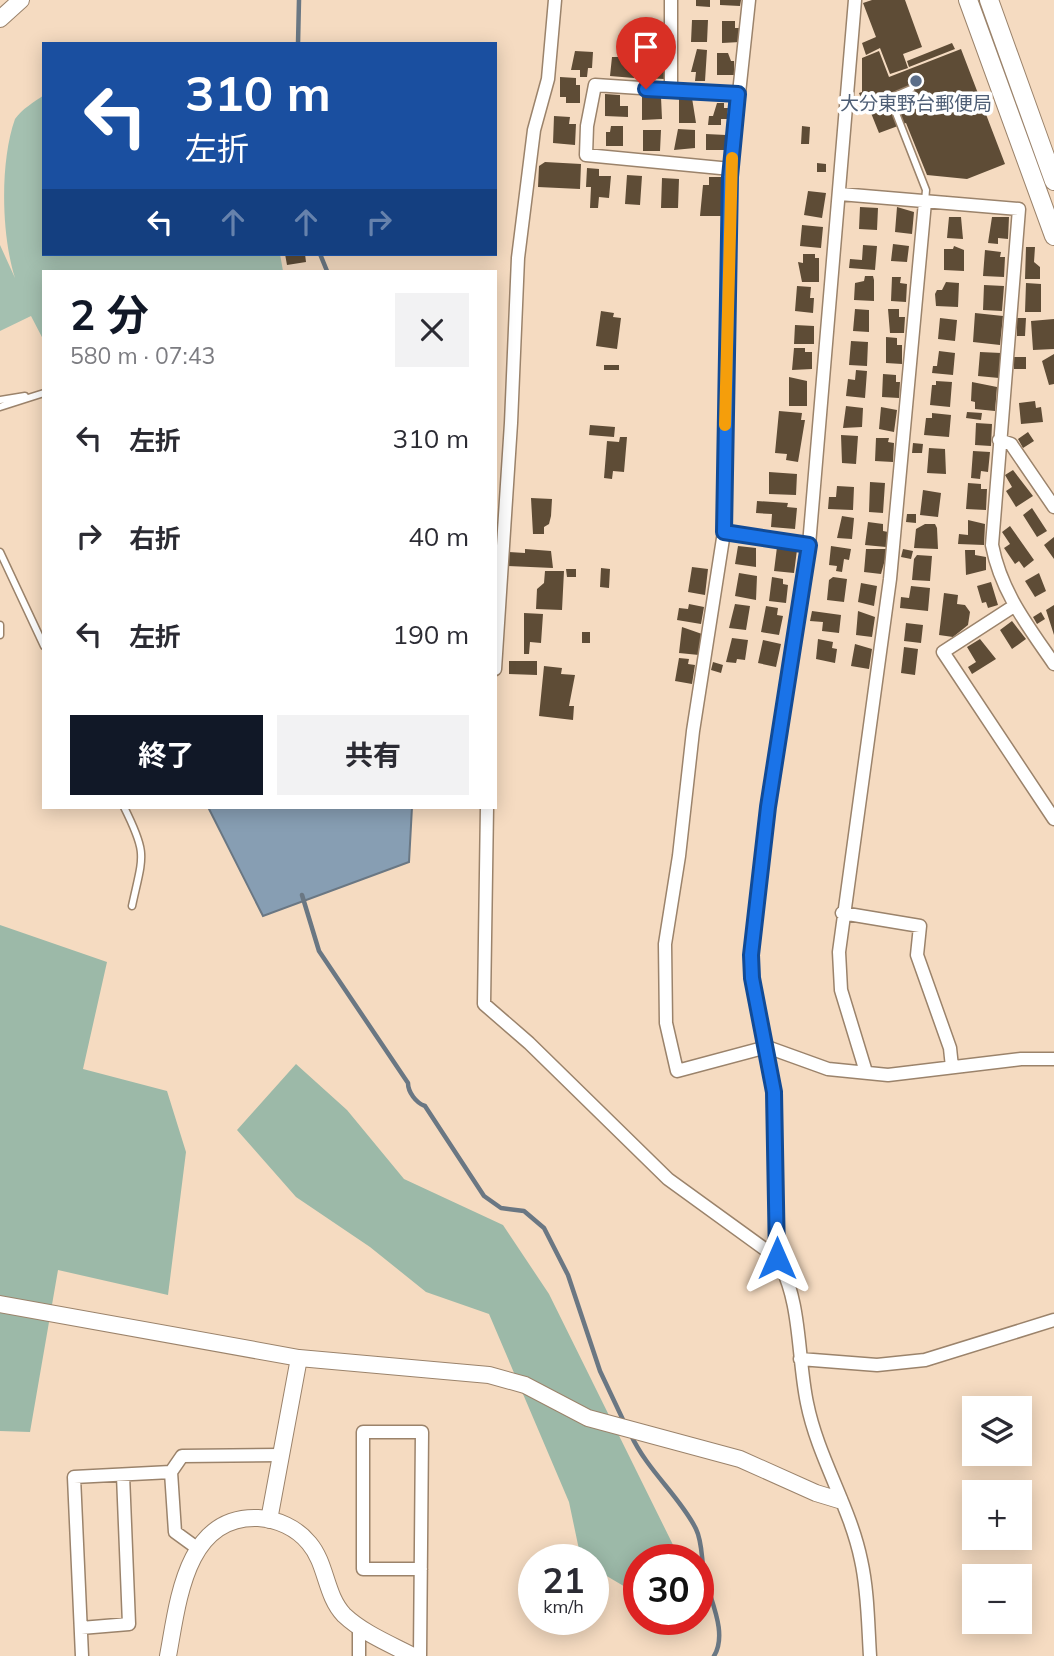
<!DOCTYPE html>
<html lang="ja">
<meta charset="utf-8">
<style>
:root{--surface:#fff;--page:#f2f2f3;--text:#2b2b33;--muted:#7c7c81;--accent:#111827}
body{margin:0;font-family:Mulish,"Noto Sans JP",sans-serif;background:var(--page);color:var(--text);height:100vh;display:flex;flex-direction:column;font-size:26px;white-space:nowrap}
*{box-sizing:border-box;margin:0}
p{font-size:23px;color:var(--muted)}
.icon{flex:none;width:38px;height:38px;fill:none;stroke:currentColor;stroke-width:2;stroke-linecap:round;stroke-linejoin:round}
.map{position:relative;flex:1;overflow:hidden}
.sheet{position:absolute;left:42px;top:270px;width:455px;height:539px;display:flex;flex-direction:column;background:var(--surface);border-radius:0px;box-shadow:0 4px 18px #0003}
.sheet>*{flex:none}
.guide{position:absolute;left:42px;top:42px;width:455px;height:214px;border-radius:0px;box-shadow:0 4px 18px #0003;background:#1a4fa0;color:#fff;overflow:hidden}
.controls{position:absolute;left:962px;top:1396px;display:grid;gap:14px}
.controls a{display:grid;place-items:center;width:70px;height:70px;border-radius:0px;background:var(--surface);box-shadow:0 4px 18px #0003;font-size:35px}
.speed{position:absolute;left:518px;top:1544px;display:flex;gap:14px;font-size:35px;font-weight:700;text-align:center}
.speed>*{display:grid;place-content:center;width:91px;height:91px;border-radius:50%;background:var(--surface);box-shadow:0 4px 18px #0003;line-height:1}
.speed small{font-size:18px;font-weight:400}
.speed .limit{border:10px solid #d22;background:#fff;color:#111}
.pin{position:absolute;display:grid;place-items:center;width:60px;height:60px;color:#fff;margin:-72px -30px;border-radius:50% 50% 50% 0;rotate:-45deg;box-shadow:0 0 7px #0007}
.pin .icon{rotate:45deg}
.me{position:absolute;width:77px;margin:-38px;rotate:0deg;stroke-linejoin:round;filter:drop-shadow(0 0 5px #0008)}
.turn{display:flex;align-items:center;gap:24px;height:147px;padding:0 28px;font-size:32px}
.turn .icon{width:91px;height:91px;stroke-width:2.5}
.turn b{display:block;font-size:49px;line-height:60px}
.lanes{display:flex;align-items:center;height:66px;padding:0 28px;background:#0003;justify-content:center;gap:35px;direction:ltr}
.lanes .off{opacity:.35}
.round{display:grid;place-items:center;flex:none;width:74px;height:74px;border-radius:0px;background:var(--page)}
.head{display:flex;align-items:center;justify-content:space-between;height:119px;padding:0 28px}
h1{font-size:42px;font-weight:700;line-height:52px;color:var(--accent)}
.cta{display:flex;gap:14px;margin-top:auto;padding:14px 28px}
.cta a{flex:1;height:80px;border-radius:0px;background:var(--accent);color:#fff;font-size:28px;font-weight:700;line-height:80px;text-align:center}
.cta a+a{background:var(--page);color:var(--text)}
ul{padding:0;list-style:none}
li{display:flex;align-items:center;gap:21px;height:98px;padding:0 28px}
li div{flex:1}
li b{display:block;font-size:26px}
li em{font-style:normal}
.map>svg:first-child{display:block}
</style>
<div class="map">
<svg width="1054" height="1656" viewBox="0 0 1054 1656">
<rect width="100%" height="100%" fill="#f5dbc1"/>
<path fill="#a4c0b0" d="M44 95V254H280L283 271H44V341L31 316 0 331V245L15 278C1 234 0 161 15 119 22 109 34 102 44 95Z"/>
<path fill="#9cb9a8" d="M0 925 107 962 83 1069 167 1091 186 1152 168 1295 58 1270 30 1432 0 1431Z
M296 1064 347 1110 404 1179 503 1225 549 1294 680 1559H639V1595L593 1568V1559H581L569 1502 489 1314 426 1292 370 1247 296 1197 237 1130Z"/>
<path fill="#879eb3" stroke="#6a7783" stroke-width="2" d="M208 807H412L409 862 263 916Z"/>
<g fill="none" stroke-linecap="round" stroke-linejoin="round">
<path stroke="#6a7783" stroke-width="4.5" d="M298 44 299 0
M320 254 327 271
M302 895 319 951 408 1083C408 1092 416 1103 425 1106L484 1196 501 1208 524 1211 544 1228 568 1275 600 1371 625 1424
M631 1435C647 1470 681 1498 696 1529 703 1543 701 1562 705 1577 710 1600 728 1633 714 1656"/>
</g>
<path fill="#5e4c36" d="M696 0H710V7L696 6Z
M720 0H741L740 6 720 5Z
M872 0H905L922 47 903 54 908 68 890 74 880 48 866 55 862 43 876 37 863 3Z
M692 20H708L707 42H691Z
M722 21H735V28H739L740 42 722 43Z
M952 43 955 49 909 67 907 61Z
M648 49H658V57H664V79L643 78Z
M697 49 707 50 705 81H695L696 72H691Z
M961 49 1005 164 967 179 927 175 906 123 879 133 869 108 865 109 859 93 862 92V58L879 51 889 77Z
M575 51 593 52 592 68H588L587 77H580V70H571Z
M618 51 630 52V69L635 70 634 78 610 76 612 57H618Z
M717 53H728L731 61H734V75H717Z
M560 77 576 78V85H580V103H566V97H560Z
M605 94 620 95V106H628V117L605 116Z
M642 97H661L662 119 642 120Z
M679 98H692L696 123H679Z
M717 103H724V108H728L727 119H721V125H708L709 116H713Z
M554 116 570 117 569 124H576L575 145 553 143Z
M611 126H623V146H606V132H610Z
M802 126 810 127 809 144H801Z
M678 129 695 130V148L674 150Z
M643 130H661L660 151H643Z
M706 134 726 135V150H706Z
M545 162 581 164 580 189 538 187 539 166Z
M817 163 826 164V172H817Z
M587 168 599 169V176H611L609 198 599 197 598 208H590L591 187H586Z
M627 175 642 176 640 205 625 204Z
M709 177H725L726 216H700L703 185H709Z
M662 178 679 179 678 208H661Z
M808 191 826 193 822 218 804 215Z
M860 207 878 208 877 230 859 229Z
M897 207 914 212 912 234 895 232Z
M949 217H961L963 239 947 238Z
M992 217H1009L1008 239 998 238V244L988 243Z
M802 225 823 227 821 248 800 246Z
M893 244 909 246 907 262 891 261Z
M863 245 877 246 875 270 849 268 850 259 862 260Z
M954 246 964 250V271L944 270V249H953Z
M1026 247H1035L1034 262 1040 267V279H1025Z
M985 250 1001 252 1000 257H1005L1004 277 983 276Z
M285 254H305L306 262 287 265Z
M803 254H815V258H819V282H802L798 262 803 263Z
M865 276H873L874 280V301L854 300 855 283 864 281Z
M892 277H901L900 283 907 284 906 302 891 301Z
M946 282 959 283 958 307 936 306 935 294 937 290H942Z
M1026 283 1041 284V312H1025Z
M984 285 1004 286 1002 311 983 310Z
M797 286 811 287 810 298H814L813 313 795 311Z
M855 309 869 310V332L853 331Z
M888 309H899V317H905L904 333H890Z
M601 311 614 313 613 317 621 318 617 349 596 346Z
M975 313 1003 316 1000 345 973 342Z
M940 318 957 320 955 341 938 339Z
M1017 318H1026L1025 336H1017Z
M1054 319V349L1033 350 1031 321Z
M795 325 814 326V344H794Z
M886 337 897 338V345H902V364L886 363Z
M851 341 868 342 867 366 849 365Z
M794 348H805V352H812V369L792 370Z
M939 351 955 353 953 375 932 373 933 366H937Z
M980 352 1001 353 999 378 978 376Z
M1054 354V384L1049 385 1042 361Z
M1014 357H1026V369H1014Z
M604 365H619V370H604Z
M856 370 867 371 865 398 846 396 848 379 855 380Z
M883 374 896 375V382H900L899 398 882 397Z
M789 377 807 381V406H789Z
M936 381 952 382 950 407 930 405 932 385H936Z
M972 382 997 387 995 411 975 409V402L971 401Z
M1035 401 1036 408 1041 407 1043 422 1021 424 1019 403Z
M846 406 863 408 862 427 843 428Z
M881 407 897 410 894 432 879 429Z
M779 411 802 413 801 420H805L798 462 786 460 787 454 775 453Z
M967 412 982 413 981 420 966 418Z
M932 413 951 415 949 437 924 435 926 418H932Z
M976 423 992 424 991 446 975 445Z
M590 425 615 427 614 437 589 435Z
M1028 432 1034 441 1023 448 1018 439Z
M841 435 858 436 856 464 842 463Z
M620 437H627L624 472 613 471 612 479 604 478 607 441 619 442Z
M876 438H889L888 442 894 443 893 462 875 461Z
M913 443 923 444 922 453H912Z
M929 448 945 449 946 474 927 473Z
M973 451 990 452 988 472 981 471 980 479 971 478Z
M1013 470 1033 496 1016 507 1006 491 1012 487 1005 475Z
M769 472 797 474 796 495 769 494Z
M870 482 885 483 883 513 869 512Z
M968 483 981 484V489H987L986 510 966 509Z
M837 486 854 487 853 510 828 509 829 497H836Z
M923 490 941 493 938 517 920 515Z
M531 498 552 499 551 516 549 524 544 527V534H533Z
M757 501 788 503 787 507 797 508 795 529 771 527 772 514 756 513Z
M1032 508 1047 531 1037 537 1023 515Z
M907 514H916V523L906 522Z
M842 516 854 518 852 539 837 538Z
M968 520 985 524 984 545 958 544 959 534 968 535Z
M868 522 883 524V531L888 532 886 547 865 545Z
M925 524H935L937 528 938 549 914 548 916 529Z
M1010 526 1034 560 1024 568 1019 561 1015 564 1004 548 1010 544 1002 532Z
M1054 537V559L1044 545Z
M738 546 756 548V567L735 564Z
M831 546 851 549 849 560 844 559 842 572 836 571 837 566 829 565Z
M777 547 797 550 794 573 774 571Z
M525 549 551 551 553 568 508 566 509 552 525 553Z
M866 549H888L881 574 864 572Z
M903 549 913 551 911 559 901 557Z
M965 550H975V555L986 557V570L966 575Z
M917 555 932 556 930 581 912 580 914 559Z
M692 567 708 569 705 595 688 592Z
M601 568 610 569 609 588 600 587Z
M566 569H576V577H567Z
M545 571H564L562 610 536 609 537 589 544 583Z
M739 573 757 576 756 600 735 596Z
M1039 573 1046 591 1035 597 1025 581Z
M772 577 783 579V584L788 585 786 603 769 601Z
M833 577 847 579 844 602 827 600 829 580Z
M991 582 998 605 988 608 986 602 982 603 977 586Z
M861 583 877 586 874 606 858 602Z
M911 586 930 588 928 611 900 608 901 597 909 598Z
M944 593 958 595 957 604 965 605 970 612 968 625 953 637 939 635Z
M689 604 704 607 701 624 677 620 679 608 688 609Z
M735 604 750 606 746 630 729 628Z
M1054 605V635L1046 610Z
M766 606 778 608 777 615 783 616 779 635 761 632Z
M812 611 841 615 839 633 822 631 823 622 810 621Z
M858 611 875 617 872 637 856 635Z
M1041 612 1045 619 1037 624 1033 617Z
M524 613 543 614 541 643 530 642 529 654H524Z
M1012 621 1026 639 1012 649 1000 630Z
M906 623 923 625 921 643 904 641Z
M682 627 702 634 699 655 679 653Z
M582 632H590V643H582Z
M732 638 748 640 745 660 737 659 736 663 726 662Z
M818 639 833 642 832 648 837 649 835 663 816 659Z
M980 639 996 659 972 674 968 667 976 662 967 647Z
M763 640 781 644 776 667 758 663Z
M855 644 872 649 869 669 851 666Z
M904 647 918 649 915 675 901 673Z
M679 658 689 659 688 664 695 665 692 684 675 681Z
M509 661H537V675L509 674Z
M713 662 723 665 721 673 711 670Z
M544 666 562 668 561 674 575 675 569 706H574L573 720 539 716Z"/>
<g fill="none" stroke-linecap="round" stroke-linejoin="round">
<g stroke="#9b836b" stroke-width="9">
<path id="service" d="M911 89 890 98 926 190 925 201
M0 400 25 396
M0 407 44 393
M0 552 44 646
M0 625V635
M124 807C148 855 143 855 132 906"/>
</g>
<g stroke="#9b836b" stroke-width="15">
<path id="minor" d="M671 0V90L738 94
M749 0 730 177 724 532 693 731 679 856 665 944 666 1023 677 1071 767 1047 828 1069 888 1075 1021 1059H1054
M671 90 595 85 587 126 586 155 731 169
M840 194 1019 209 992 545C1001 592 1028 626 1054 664
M999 440 1011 444 1054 507
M724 532 809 545
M1014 606 943 652 1054 819
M495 669 511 423 518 258 534 130 548 79 555 0
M487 807 484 1004 529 1043 668 1179 777 1258C802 1302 797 1355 807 1403 818 1458 850 1506 861 1560 868 1591 868 1625 870 1656
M842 913 920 926 917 955 950 1048 952 1067
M866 1072 841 990 839 952 890 579 925 202
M777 1258 774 1092 752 978 751 955 768 807 809 545 855 0
M800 1359 877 1365 925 1360 1054 1320
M197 1548 175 1532 171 1472 182 1456 281 1455
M81 1628 129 1624 123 1475
M82 1656 74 1477 171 1472
M359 1656V1626
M420 1656 422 1432H363V1569H421"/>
</g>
<g stroke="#9b836b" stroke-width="18">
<path id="tertiary" d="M0 19 21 0
M0 1304 299 1358 489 1375 525 1385 588 1418 740 1459 816 1493 839 1500
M269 1520 299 1358
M168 1656C178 1603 185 1515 258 1518 277 1519 297 1528 309 1543 327 1564 325 1595 344 1615 363 1633 390 1644 413 1656"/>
</g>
<g stroke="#9b836b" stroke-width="20">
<path id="secondary" d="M968 0 1054 236
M989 0 1054 181"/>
</g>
<use href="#service" stroke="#fff" stroke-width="6"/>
<use href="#minor" stroke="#fff" stroke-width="12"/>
<use href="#tertiary" stroke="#fff" stroke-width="16"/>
<use href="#secondary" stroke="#fff" stroke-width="18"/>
</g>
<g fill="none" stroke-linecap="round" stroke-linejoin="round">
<g stroke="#114b97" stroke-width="18">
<path id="route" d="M646 89 738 94 730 177 724 532 809 545 768 807 751 955 752 978 774 1092 777 1258"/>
</g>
<use href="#route" stroke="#1a73e8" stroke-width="12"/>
<path stroke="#f59e0b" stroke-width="12" d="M725 425 732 158"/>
</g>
<circle fill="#5c6f8a" stroke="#fff" stroke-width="2.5" cx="916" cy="81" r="7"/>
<g text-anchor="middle" stroke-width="7" stroke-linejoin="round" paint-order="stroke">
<g font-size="19" fill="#4e5e75" stroke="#fff">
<text x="916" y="110">大分東野台郵便局</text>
</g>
</g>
</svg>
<div class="controls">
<a><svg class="icon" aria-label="layers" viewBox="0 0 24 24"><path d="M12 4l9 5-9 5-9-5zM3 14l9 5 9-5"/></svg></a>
<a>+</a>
<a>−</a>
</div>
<div class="speed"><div>21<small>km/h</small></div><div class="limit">30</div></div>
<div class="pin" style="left:646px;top:89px;background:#d93025"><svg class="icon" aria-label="arrive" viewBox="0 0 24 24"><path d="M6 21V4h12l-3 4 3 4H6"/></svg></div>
<svg class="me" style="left:777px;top:1258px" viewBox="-20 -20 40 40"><path d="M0-17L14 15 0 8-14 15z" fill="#1a73e8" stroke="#fff" stroke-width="4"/></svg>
<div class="guide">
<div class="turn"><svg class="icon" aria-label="left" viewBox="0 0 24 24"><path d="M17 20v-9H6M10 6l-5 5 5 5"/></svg><div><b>310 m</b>左折</div></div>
<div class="lanes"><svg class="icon" aria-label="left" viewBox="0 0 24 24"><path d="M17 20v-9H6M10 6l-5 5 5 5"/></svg><svg class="icon off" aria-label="ahead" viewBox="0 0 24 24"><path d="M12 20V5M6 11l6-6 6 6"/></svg><svg class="icon off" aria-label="ahead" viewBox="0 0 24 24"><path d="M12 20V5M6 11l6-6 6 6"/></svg><svg class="icon off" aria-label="right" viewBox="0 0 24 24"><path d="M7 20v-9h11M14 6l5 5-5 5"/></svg></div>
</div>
<section class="sheet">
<div class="head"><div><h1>2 分</h1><p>580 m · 07:43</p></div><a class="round"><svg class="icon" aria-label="close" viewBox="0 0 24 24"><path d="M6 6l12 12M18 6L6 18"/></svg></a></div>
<ul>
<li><svg class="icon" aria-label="left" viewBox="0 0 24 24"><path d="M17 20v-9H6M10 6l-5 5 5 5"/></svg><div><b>左折</b></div><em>310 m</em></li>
<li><svg class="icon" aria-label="right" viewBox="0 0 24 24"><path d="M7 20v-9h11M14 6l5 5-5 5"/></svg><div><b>右折</b></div><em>40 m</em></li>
<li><svg class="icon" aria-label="left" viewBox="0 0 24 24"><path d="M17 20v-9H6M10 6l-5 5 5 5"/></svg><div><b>左折</b></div><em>190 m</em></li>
</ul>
<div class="cta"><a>終了</a><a>共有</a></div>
</section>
</div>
